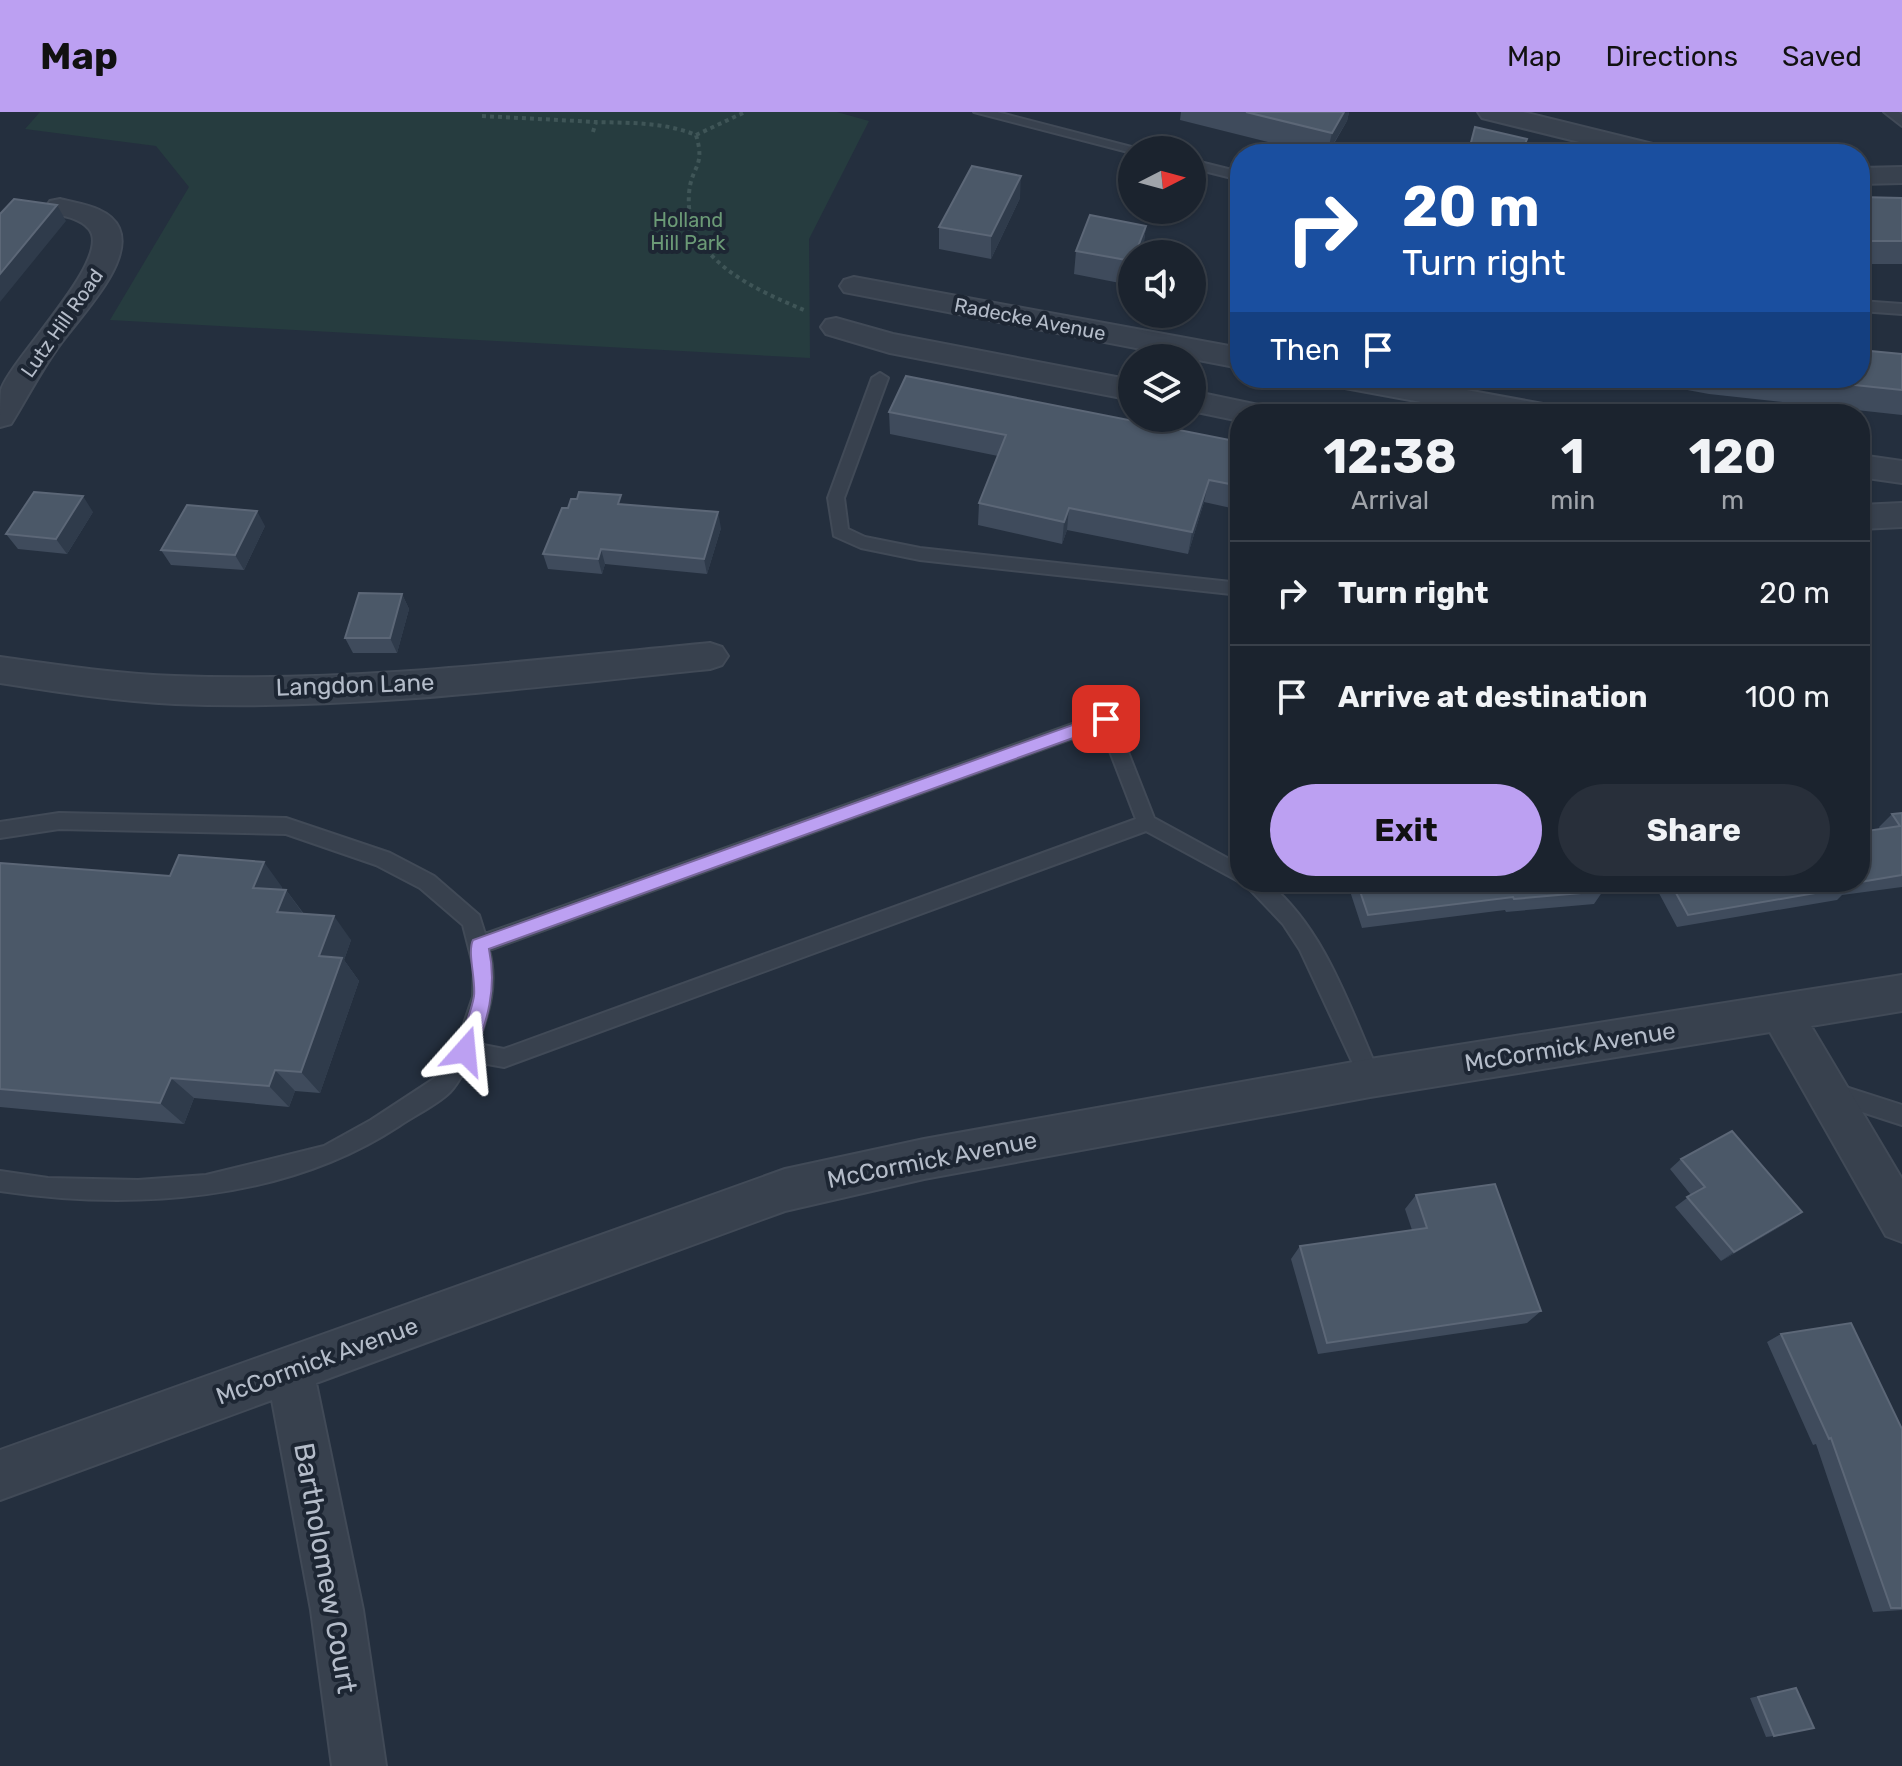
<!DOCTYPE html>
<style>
:root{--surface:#1b232e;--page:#282f3a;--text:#f1f3f6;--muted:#a0a4aa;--line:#39404a;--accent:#bca0f2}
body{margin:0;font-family:Rubik,sans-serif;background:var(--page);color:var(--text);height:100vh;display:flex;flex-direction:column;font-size:30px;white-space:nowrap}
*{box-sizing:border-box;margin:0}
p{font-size:26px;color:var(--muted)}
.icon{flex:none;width:44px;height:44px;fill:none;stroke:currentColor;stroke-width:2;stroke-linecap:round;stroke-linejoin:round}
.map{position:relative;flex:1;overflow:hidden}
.drawer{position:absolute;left:1230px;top:292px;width:640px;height:488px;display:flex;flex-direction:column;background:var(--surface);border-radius:32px;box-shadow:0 2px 6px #0004,0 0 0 2px var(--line)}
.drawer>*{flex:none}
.top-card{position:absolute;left:1230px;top:32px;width:640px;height:244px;border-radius:32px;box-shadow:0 2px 6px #0004,0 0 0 2px var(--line);background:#1a4fa0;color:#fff;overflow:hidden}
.needle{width:52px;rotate:84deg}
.fabs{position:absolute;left:1118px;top:24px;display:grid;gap:16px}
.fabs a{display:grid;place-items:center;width:88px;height:88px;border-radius:50%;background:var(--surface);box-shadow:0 2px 6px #0004,0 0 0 2px var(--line);font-size:40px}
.pin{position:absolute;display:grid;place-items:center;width:68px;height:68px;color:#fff;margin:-34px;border-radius:16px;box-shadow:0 4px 12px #0006}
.me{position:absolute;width:88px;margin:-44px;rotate:18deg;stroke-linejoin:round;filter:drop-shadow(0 0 6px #0008)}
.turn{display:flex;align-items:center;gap:28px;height:168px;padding:0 40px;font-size:36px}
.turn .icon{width:104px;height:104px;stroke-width:2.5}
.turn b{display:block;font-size:56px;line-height:68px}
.then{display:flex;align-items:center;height:76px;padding:0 40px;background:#0003;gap:16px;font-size:30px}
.eta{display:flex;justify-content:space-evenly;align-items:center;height:136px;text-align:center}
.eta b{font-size:48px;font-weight:700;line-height:56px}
.cta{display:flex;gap:16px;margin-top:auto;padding:16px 40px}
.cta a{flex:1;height:92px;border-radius:48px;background:var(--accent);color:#111;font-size:32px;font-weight:700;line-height:92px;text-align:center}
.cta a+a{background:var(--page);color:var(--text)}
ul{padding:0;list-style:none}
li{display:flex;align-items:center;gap:24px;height:104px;padding:0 40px;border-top:2px solid var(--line)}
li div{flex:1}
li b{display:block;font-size:30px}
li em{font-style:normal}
header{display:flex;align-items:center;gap:48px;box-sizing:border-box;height:112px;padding:0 40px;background:var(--accent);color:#111}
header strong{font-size:38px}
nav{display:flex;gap:44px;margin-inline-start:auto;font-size:28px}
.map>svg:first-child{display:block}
</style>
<header>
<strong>Map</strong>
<nav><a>Map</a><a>Directions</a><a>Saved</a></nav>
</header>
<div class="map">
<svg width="1902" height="1654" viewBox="0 0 1902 1654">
<rect width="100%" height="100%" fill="#242f3e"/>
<path fill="#263c3f" d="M40 0H837L869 9 809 127 810 246 110 208 189 75 156 34 25 17Z"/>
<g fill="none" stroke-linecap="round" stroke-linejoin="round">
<g stroke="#414a57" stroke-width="4">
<path id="lane" d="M974 0H997L1143 38H1132V41Z
M1884 0H1899L1902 3V14Z
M1192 48 1240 60V68L1192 56Z
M1860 189 1902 192V202L1860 199Z
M880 261 888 266 844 386 848 417 865 425 920 436 1240 471V483L920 448 861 436 834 424 828 386 872 266Z
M1106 600 1115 607 1154 706 1240 753V770L1146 719 504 955 470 949C464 959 458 972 450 980 437 993 415 1003 399 1014 285 1089 133 1099 0 1079V1059L48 1066 138 1068 206 1063 324 1034 371 1008 435 966 456 935 473 885 474 856 463 813 420 776 376 753 286 722 59 717 0 726V710L59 701 286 706 390 741 434 764 479 803 485 822ZM1101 616 1136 707 504 937 478 932C489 899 498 872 489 838Z
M1243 770H1267C1326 817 1351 900 1381 966L1377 973 1370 976 1363 973 1300 838 1283 812Z
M1830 970 1902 993V1013L1822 987 1819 980 1822 973Z"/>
</g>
<g stroke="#414a57" stroke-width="4">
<path id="street" d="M1478 0H1523L1669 36 1673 42H1628L1482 6Z
M1902 55V71L1860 72V56Z
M60 87C79 92 110 95 119 116 135 152 75 209 56 238 39 262 26 288 11 312L0 315C0 305 0 289 1 278 12 245 114 146 89 117 80 106 64 104 50 101L46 95 50 89Z
M854 165 1240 236V256L844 180 840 174 844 168Z
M836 206 893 222 1132 268V288L890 241 826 222 821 215 826 208Z
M1330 266H1401L1543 292 1554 295 1559 302H1486L1345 276 1334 273Z
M1192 279 1268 295 1273 302H1240V309L1192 299Z
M1860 343 1902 349V371L1860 365Z
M1902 391V415L1860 417V393Z
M710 531 722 535 728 544 722 553 710 557C533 575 354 599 175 592 116 589 58 580 0 571V545C58 553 116 562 175 564 354 571 533 548 710 531Z
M1902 863V899L1811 914 1902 1067V1130L1886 1124 1770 920 1370 985 924 1067 785 1099 316 1271 363 1498 386 1654H332L311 1498 272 1288 0 1388V1338L785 1057 924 1027 1370 947Z"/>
</g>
<path stroke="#3f5557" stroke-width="4" stroke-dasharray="4 4" stroke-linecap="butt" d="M482 4 596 10
M593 20 596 10C630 11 664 10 696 23 706 56 691 53 689 82 684 147 754 177 804 198
M696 23 745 0"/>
<use href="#lane" fill="#38414e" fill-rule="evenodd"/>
<use href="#street" fill="#38414e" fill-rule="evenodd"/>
</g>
<path fill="#3f4b5c" d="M1181 0H1349L1347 9 1328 42H1316L1180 8Z
M1860 85 1902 86V152H1860Z
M1020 86 991 147 939 137V115Z
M1146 114 1143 137 1132 142V167L1130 173 1074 162 1076 139Z
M1902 242V303L1709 282 1622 266H1860Z
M889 300 1240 330V398L1204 390 1188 442 1067 418 1062 432 978 413 979 391 998 344 890 322Z
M624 392 721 416 707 462 605 452 602 462 548 457 543 442 568 396Z
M93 400 67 442 18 437 6 422Z
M265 414 244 458 171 453 161 438Z
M402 482 409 497 397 541H353L345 526Z
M1902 701V775L1842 783 1837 788 1677 815 1653 770H1860L1880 717 1879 715 1892 702Z
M0 751 282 775 281 778H286L304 802 351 828 344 848 359 869 320 981 295 979 289 995 194 986 184 1012 0 995Z
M1347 770H1600L1603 779 1594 792 1506 800 1505 798 1362 816Z
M1681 1047 1788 1110 1721 1149 1675 1095 1691 1083 1670 1057Z
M1416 1083 1541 1199 1527 1211 1318 1242 1291 1147 1300 1134 1412 1118 1405 1097Z
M1781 1222 1902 1317V1498L1873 1500 1816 1332 1813 1333 1767 1230Z
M1796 1576 1774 1624 1766 1625 1750 1586Z"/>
<path fill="#2f3b4b" d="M1344 0H1349L1347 9 1327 42 1332 21Z
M1021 64 1020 86 991 147V124Z
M57 93 66 109 0 190V162Z
M1146 114 1143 137 1142 142H1135Z
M1209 368 1204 390 1188 442 1192 420Z
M83 384 93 400 67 442 56 427Z
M1069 396 1067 418 1062 432 1064 410Z
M257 399 265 414 244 458 235 443Z
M718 400 721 416 707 462 704 447Z
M601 437 605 452 602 462 598 447Z
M402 482 409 497 397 541 390 526Z
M264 750 282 775 272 800 253 776Z
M286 778 304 803 277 800Z
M334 804 351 828 344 848 359 869 320 981 301 960 319 844Z
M275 958 295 979 289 995 269 974Z
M171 966 194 986 184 1012 160 991Z
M1802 1100 1788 1110 1721 1149 1734 1140Z"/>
<path fill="#4b5868" stroke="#5c6777" stroke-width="2" d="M1246 0H1344L1332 21Z
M1475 15 1527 27 1521 42H1468Z
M972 54 1021 64 991 124 939 115Z
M1860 85 1902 86V129H1860Z
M14 87 57 93 0 162V102Z
M1090 103 1146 114 1135 142H1132V149L1076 139Z
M1860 238 1902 242V278L1788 266H1860Z
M906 264 1240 330V374L1209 368 1192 420 1069 396 1064 410 979 391 1006 323 889 300Z
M34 380 83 384 56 427 6 422Z
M579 380 621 383 618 392 718 400 704 447 601 437 598 447 543 442 562 396H568L571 387H577Z
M187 393 257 399 235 443 161 438Z
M359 481 402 482 390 526H345Z
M1902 701V763L1860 770V720L1900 714 1892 702Z
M179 743 264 750 253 776 286 778 277 800 334 804 319 844 342 846 301 960 275 958 269 974 171 966 160 991 0 977V751L170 764Z
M1357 770H1600L1603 779 1514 787 1513 785 1368 803Z
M1670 770H1857L1848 771 1850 775 1688 803Z
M1732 1019 1802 1100 1734 1140 1687 1085 1705 1075 1681 1047Z
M1495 1072 1541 1199 1327 1231 1300 1134 1427 1116 1416 1083Z
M1851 1211 1902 1317V1496H1891L1831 1326 1829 1327 1781 1222Z
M1796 1576 1814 1616 1774 1624 1758 1585Z"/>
<path fill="#bca0f2" stroke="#7a689d" stroke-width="2" d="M1106 601 1112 602 1114 607 1112 612 489 837C497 875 488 910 472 945L465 947 459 945 456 939C462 921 471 902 474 884 476 868 467 840 473 828Z"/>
<g text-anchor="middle" stroke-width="8" stroke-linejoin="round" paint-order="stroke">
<g font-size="20" fill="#6b9a76" stroke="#1d2633">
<text x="688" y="115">Holland<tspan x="688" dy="23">Hill Park</tspan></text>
</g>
<g font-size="20" fill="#b4bcc9" stroke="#1d2633">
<text transform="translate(1030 207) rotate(11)" y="7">Radecke Avenue</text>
<text transform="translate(62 211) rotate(-55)" y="7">Lutz Hill Road</text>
</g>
<g font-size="24" fill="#b4bcc9" stroke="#1d2633">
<text transform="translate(355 573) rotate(-2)" y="8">Langdon Lane</text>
<text transform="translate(1570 935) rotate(-9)" y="8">McCormick Avenue</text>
<text transform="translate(932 1048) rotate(-11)" y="8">McCormick Avenue</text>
<text transform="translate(317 1249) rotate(-20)" y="8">McCormick Avenue</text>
</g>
<g font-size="28" fill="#b4bcc9" stroke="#1d2633">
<text transform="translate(326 1456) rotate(80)" y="10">Bartholomew Court</text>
</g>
</g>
</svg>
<div class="fabs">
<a><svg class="needle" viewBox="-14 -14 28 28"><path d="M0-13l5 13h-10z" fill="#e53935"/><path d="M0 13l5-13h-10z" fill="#a0a4aa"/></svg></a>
<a><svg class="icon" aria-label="sound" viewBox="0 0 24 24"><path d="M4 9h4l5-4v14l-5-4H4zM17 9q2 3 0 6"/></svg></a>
<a><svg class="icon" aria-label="layers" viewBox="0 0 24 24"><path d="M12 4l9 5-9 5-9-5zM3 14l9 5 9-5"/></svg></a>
</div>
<div class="pin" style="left:1106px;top:607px;background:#d93025"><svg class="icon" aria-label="arrive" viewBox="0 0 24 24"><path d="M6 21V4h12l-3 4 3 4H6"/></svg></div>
<svg class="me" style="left:465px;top:939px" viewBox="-20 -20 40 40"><path d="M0-17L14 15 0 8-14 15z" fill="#bca0f2" stroke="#fff" stroke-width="4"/></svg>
<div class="top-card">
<div class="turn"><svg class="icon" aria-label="right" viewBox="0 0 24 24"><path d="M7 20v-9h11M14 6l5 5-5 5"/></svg><div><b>20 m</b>Turn right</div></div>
<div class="then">Then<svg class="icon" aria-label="arrive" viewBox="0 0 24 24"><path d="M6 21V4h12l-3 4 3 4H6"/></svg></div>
</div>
<section class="drawer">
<div class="eta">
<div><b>12:38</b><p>Arrival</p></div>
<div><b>1</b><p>min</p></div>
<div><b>120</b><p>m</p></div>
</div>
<ul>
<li><svg class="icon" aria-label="right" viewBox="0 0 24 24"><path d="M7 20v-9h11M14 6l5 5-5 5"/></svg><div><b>Turn right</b></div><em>20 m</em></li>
<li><svg class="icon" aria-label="arrive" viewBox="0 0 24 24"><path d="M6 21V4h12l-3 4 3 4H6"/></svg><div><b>Arrive at destination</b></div><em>100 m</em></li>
</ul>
<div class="cta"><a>Exit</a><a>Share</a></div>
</section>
</div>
